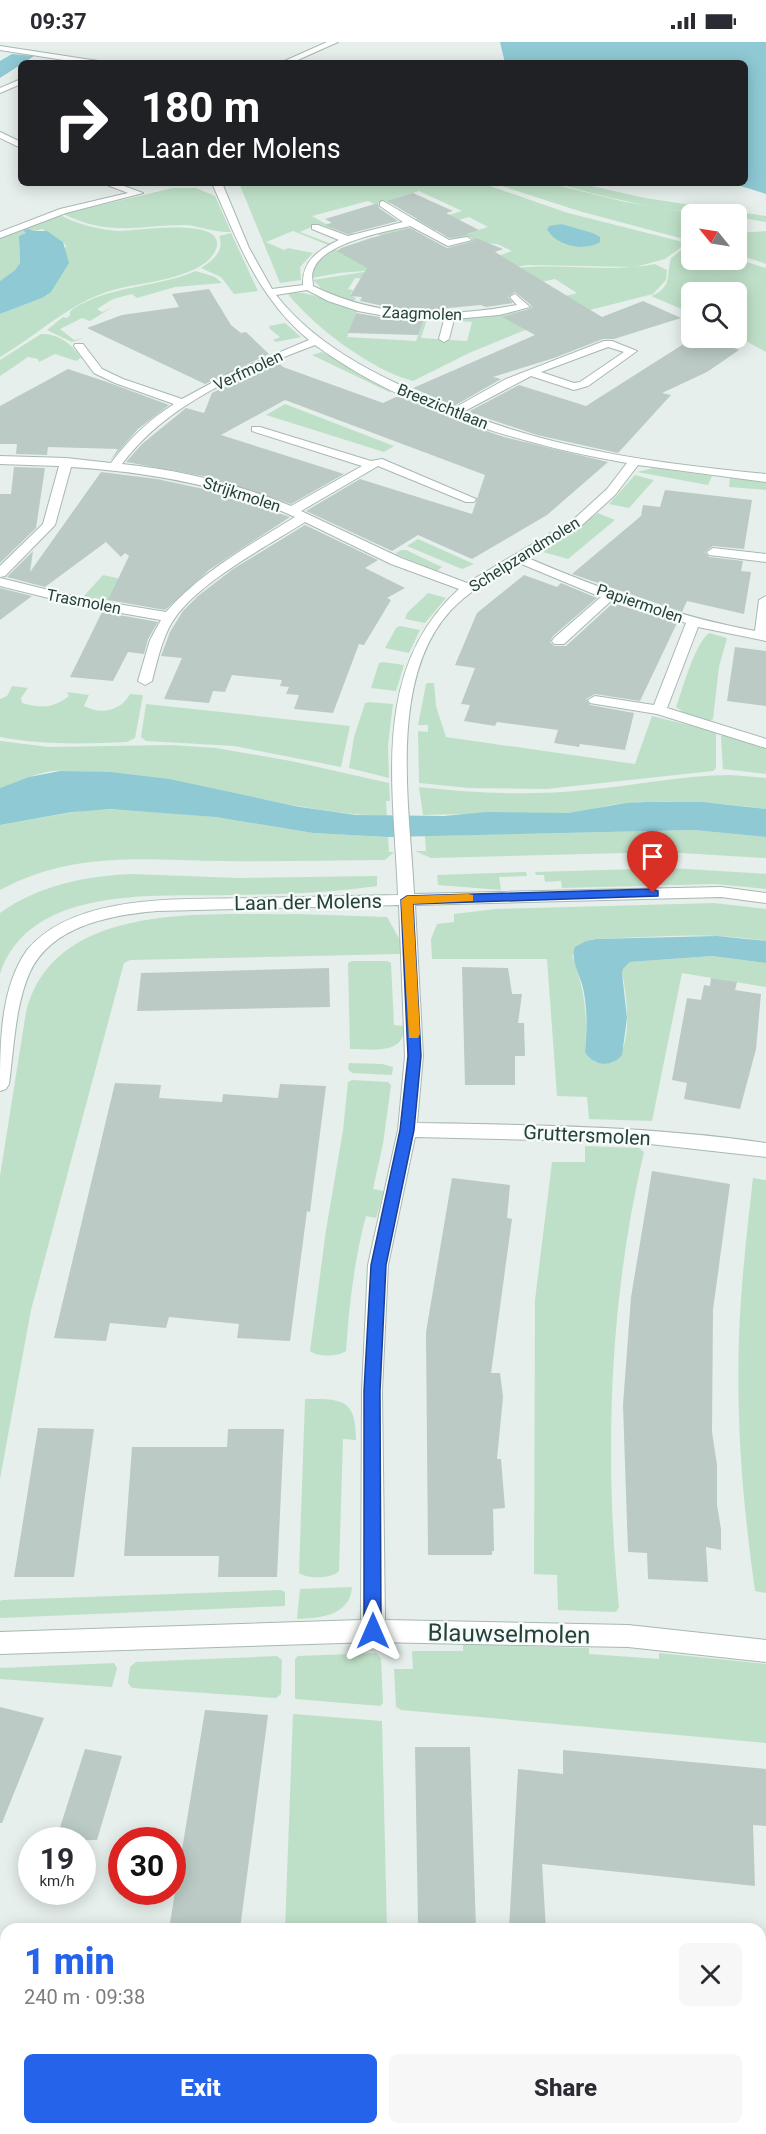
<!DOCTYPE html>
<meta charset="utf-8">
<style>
:root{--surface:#fff;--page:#f7f7f7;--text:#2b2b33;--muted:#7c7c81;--accent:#2563eb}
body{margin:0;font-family:Roboto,sans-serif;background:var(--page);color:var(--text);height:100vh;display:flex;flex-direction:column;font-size:22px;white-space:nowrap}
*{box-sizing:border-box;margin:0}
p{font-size:20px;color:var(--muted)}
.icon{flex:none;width:33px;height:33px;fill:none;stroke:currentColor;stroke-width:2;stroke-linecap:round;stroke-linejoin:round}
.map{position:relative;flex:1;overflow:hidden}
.drawer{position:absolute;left:0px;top:1881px;width:766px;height:212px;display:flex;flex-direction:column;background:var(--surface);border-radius:18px 18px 0 0;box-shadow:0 3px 15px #0003}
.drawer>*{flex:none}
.top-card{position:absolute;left:18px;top:18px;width:730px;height:126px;border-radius:9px;box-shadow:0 3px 15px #0003;background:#202124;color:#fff;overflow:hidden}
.needle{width:39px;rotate:300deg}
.buttons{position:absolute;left:681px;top:162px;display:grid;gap:12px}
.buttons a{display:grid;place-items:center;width:66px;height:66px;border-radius:9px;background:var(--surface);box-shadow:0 3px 15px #0003;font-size:30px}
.speed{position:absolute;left:18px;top:1785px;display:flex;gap:12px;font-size:30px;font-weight:700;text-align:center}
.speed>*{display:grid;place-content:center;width:78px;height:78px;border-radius:50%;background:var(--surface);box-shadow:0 3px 15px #0003;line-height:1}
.speed small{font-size:15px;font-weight:400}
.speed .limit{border:9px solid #d22;background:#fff;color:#111}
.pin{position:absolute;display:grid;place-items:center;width:51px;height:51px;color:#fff;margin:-62px -26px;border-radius:50% 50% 50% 0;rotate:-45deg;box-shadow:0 0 6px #0007}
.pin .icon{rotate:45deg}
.me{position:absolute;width:66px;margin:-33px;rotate:0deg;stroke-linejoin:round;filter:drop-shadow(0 0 4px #0008)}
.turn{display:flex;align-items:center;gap:21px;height:126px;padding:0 24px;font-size:27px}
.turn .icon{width:78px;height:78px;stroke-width:2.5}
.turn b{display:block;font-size:42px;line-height:51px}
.round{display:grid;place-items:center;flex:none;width:63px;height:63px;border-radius:9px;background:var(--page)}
.headline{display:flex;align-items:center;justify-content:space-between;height:102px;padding:0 24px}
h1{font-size:36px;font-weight:800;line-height:45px;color:var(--accent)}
.action{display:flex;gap:12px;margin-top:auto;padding:12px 24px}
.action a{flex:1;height:69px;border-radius:9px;background:var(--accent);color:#fff;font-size:24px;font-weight:800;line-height:69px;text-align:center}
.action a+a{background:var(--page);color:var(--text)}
.status{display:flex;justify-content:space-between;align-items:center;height:42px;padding:0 30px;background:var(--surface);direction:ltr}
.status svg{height:16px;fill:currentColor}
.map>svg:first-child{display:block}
</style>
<div class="status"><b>09:37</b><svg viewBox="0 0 49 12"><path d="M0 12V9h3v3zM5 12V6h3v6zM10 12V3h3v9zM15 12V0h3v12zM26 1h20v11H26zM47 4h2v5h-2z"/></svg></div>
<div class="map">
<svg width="766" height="2092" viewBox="0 0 766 2092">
<rect width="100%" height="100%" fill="#e6efeb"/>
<path fill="#bfe0c8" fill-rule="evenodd" d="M239 141H481L568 171 687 201 665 217 635 225 529 223 498 227 468 225 512 209 497 202 474 200 472 199 477 196C466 192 455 200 443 194H458L488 185 469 175 439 184V187L433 189 414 177 442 175 462 169 419 149 394 157V160L389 161 386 159 375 162 368 159 312 174 326 182 332 181 356 193H350L318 182 300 190 329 201 340 198 328 203 293 189 266 200 284 208 288 206 313 211 300 225 301 238 280 241ZM562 182 593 191 590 204C572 205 561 202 548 190L547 188Z
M493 141H548L625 160 700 172H692L691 199 579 169Z
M556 141H578L645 156 766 174V180L737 175 736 172C676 172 613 158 556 141Z
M173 146H196L215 154 231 190C214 191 201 184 185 183 138 183 111 195 63 172Z
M60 173C77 182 97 187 117 189 133 190 228 173 216 207 205 237 140 240 113 248 70 260 38 293 0 315V272L42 256 66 204 63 200 42 187 19 194 20 221 15 228 0 239V196Z
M406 186 416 188 377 228 339 231 312 236 313 224 335 207 339 209 382 195 377 192Z
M766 189V222L737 212V191Z
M231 191 258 249 234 252 221 235 201 226C213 218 225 209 219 194Z
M689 202 691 203 692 218 737 217 766 226V310L737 294 736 250H692L691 271 651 254C673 246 666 232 671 216Z
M655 222 667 228 666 238 653 252 566 274 525 288 469 311 413 339C371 328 314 285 287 251 313 248 332 263 357 269L347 295 416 299 422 281 414 278 416 275 443 277H427L421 296 467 299 472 280 457 279 456 277 528 268 540 265 543 260 577 251 555 237 532 242 517 226C563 221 609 231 655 222Z
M196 229 215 235 222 241 175 245 137 256 132 252 113 257 97 267 102 270 114 264 90 279 82 276 60 287 74 298 84 296 72 300 47 288 63 275 67 276C74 270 66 273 73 267 110 243 156 246 196 229Z
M370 229 431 234 482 233 495 237 513 250 506 251 499 242 435 249 447 268 444 271 403 269 408 259 417 258 420 253H426L430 244 355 236 348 247 353 248 350 253 356 256 352 262 325 250 313 238Z
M285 281 301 295 276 300 273 298 280 295 270 287 269 284Z
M41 292C58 291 73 303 81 316L76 319 55 312 39 320 38 317 28 315 0 334V318Z
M322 310 392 349 389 350 312 313Z
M285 362 394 404 384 410 266 373Z
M654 426 712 434 708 443 637 430Z
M635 433 654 438 629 466 609 462Z
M730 436 766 440V448L729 445Z
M598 471 615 478 568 517 543 510Z
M418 497 474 522 462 527 407 504Z
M401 508H406L442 525 437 529 395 512Z
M103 533 121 537 146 563 83 555Z
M428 551 446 556 425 581 405 577 407 571Z
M400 584 420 588 409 611 385 606 396 586Z
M709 591 727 596 719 625 713 677 710 679 687 673 676 665C683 646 694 603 709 591Z
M383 620 404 623 396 649 371 646 379 621Z
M428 641H434L436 664 446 695 635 722 652 674 716 690V726L713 729 546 747 469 746 419 741 418 689 428 690V683H418L426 642Z
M12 644 28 646 21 656 22 661C41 666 52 667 69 654L67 650 89 653 84 664C101 673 121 669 130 652L143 653 135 696 127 700C85 702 42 703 0 695V657L7 654Z
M369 660 393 662 388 703 389 736 349 726 354 695 365 661Z
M146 662 350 684 341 725 234 704 146 699 141 695Z
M724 692 766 706V732L723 727 721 694Z
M0 699 49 705 171 703 216 706 291 719 389 741 390 759H386L387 774C284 771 188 732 84 730 74 730 63 728 52 729 34 732 17 740 0 746Z
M731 733 766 736V767C720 761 675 758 629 761 607 762 587 770 565 771 518 773 470 771 423 773L419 745C474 751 530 754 585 748 634 744 682 733 731 733Z
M126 767 215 775 313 791 388 795 389 810H394L385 818C331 818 278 820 224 819 144 818 74 808 0 848V783L86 768Z
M693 788 766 795V816L664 810 431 816 415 809H426L425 794Z
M671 826 766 832V847L715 842 562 846 561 839 545 840 544 833H536L535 830Z
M526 830 527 834 499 835 501 848 438 843 437 833Z
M132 832 239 836 377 834V844C330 851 283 852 235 853 160 855 30 841 0 932V871C39 843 86 834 132 832Z
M714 861 766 867V899C710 889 652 895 596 897L586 899 572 914C585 946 588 976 585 1010L595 1020 612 1021C634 1009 627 953 622 931L623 927 630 920 712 914 766 921V945L682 931 652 1079 589 1077 587 1055 557 1054 547 917H432L431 897 437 882 454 880V872L496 867Z
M297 872 387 875 400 898V912L130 918 124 921 31 1268 0 1437V1134L26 970C55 857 208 874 297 872Z
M352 919H387L391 921 394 983 404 984C406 1014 370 1007 350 1007L348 921Z
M349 1021 382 1022 393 1025 392 1033 352 1031 348 1027Z
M352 1038 388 1040 391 1043 383 1102 373 1147 384 1149 376 1176 366 1174C354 1219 349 1264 346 1309 338 1315 317 1315 310 1309L326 1188 343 1088 348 1040Z
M585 1104 639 1106 644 1110C609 1259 604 1413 619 1565L616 1570 558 1568 557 1533 534 1532 535 1258 552 1120H585Z
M753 1136 766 1138V1551L755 1549C743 1465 736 1380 739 1295 741 1241 747 1189 753 1136Z
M305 1357C342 1357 356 1356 356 1398L343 1397 339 1529C332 1537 307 1537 299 1531Z
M352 1545C350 1574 320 1576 297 1577L300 1547Z
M281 1548 285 1550V1564L0 1576V1559L2 1558Z
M463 1602 589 1606V1612L659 1617V1611L766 1622V1701L401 1668 396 1665 394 1627H413L412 1609H463Z
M376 1611 381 1616 383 1661 380 1664 295 1657V1617L298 1614Z
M277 1614 282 1618 281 1652 276 1656 132 1646 128 1641 130 1625 136 1620Z
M114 1621 117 1626 112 1645 0 1637V1626Z
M293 1672 382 1679 387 1887H285Z
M0 2082 6 2083V2086L34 2087 79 2092H0Z
M391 2087V2092H278L277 2086Z"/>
<path fill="#8ec9d4" d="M500 0H766V152L731 141H746V21H505Z
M12 12 34 14 0 36V19Z
M562 182 593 191 600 195V200C583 210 558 204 547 188L549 184Z
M29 187 33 189H47L63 200 69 221 51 250 42 256 0 272V239L15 228 20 221 19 194 26 191 23 188Z
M60 729 110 730 169 737 300 765 356 773 444 774 487 770 568 771 626 761 646 760H702L766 767V795L693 788 388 795 313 791 215 775 111 767 72 770 0 783V746L29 735Z
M717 894 766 899V921L712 914 630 920 623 927 622 931 627 976 622 1013C612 1026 593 1024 585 1010 587 987 588 965 582 942 579 931 570 917 575 905L586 899 596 897Z"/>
<path fill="#bbcac4" d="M413 151 453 169 446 171 479 188 466 192 503 207 495 210 602 275 643 259 681 276 614 297H603L554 316 493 335 501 337 454 364 413 346 535 293 502 275 532 266 531 263 515 250 508 255 513 261 486 265 481 263 426 268 388 265 360 259 362 255 350 254 367 226 337 209 341 206 371 196 410 186 447 206 474 199 473 196 467 193 449 196 387 159Z
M378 161 379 166 398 179 348 192 325 183 332 181 325 177Z
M209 247 231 283 241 291 246 290 269 312 205 342 87 286 122 273 179 265 172 252Z
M356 271 386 276 423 279 418 293 348 291Z
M693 296H708L739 308 707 330 662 351 671 353 618 411 537 393 468 370 519 343 586 364Z
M278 320 283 325 383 361 398 354 463 381 504 395 608 420 547 473 472 517 418 493 392 509 306 469 360 437 472 472 485 433 285 358 221 393 344 432 291 462 209 435 126 420 142 402 186 366 204 371 212 351Z
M68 327 107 340 169 363 138 387 110 419 118 407 48 405 47 413 16 412 17 402H0V364Z
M14 425 45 426 36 486 0 521V452H11Z
M101 430 157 437 213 449 290 475 209 528 165 568 108 558 129 514 125 511 121 515 106 500 45 545 7 535 33 509 30 530Z
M665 448 752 458 744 507 713 504 705 510 709 515 743 519 741 529 751 530 744 572 687 559 682 570 572 532 641 474 643 463 660 465Z
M305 483 378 518 365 526 405 546 387 556 391 558 364 603 359 602 333 671 294 667 299 653 286 652 289 645 280 644 282 638 232 633 225 650 213 649 209 661 164 657 182 616 161 614 170 590 183 569 198 554 233 527Z
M524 533 557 545 561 541 597 556 553 594 550 600 554 604H566L613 561 677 581 640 659 595 652 586 657 590 663 634 671 625 708 580 702 579 705 554 701 558 688 497 680 495 684 464 679 470 663 461 662 475 626 455 623 477 571Z
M0 546 32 554 0 578Z
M102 570 158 580 148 597 144 612 128 610 113 639 70 635Z
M735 605 766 609V664L727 659Z
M462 925 508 926 512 952H522L518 981H524L525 1014H515V1043H465Z
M329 926 330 965 137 969 141 931Z
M711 936 737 940 735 948 761 952 756 1007 740 1067 684 1057 687 1041 672 1038 687 956 701 958 704 943 710 944Z
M115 1041 161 1043 159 1056 222 1060 223 1052 278 1056 280 1042 326 1044 310 1170 307 1169 290 1299 237 1296 239 1282 169 1275 166 1286 110 1281 106 1299 54 1296Z
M652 1129 730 1142 713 1268 712 1390 717 1423V1463L721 1487V1508L706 1505 708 1540 648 1537 647 1511 628 1510 623 1363 631 1255Z
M452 1136 510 1143 507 1176 512 1177 491 1331H500L503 1355 497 1417H501L505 1466 493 1467 494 1509H492V1513H428L426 1290Z
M38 1386 94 1387 74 1535H14Z
M228 1387H284L277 1535H218L219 1514H124L132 1405H227Z
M0 1665 44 1676 2 1781H0Z
M205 1668 268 1673 240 1887H169Z
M415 1705H470L476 1887H424V1881H418Z
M85 1707 122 1714 97 1798H56Z
M563 1708 766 1727V1784L753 1783 755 1844 542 1822 546 1887H509L518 1727 563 1732Z"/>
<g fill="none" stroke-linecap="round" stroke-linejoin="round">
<g stroke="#a8b8b2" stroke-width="2">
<path id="minor" d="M327 0H338L291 21H280Z
M0 4 98 19 102 21H83L0 8Z
M21 37V42L0 51V46Z
M0 90 21 100V106L0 96Z
M102 141H116L143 151 66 171 0 196V190L60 167 128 151Z
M212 141H222L249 206 272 247 303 243C302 218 319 208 339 198L312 187V183H318L348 194 403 180 380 164V160L383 159 449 198 467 195 472 198 448 204 410 184C384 190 321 201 313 229 311 233 313 239 313 244 378 276 447 276 517 263L510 255 515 252 530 265 499 273 454 277 449 297 444 300 439 297 444 278 386 274 358 269 328 259 307 248 276 253C320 309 389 340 454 366L506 337 604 299H612L637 309 588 344 574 348 531 334 463 370C559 409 664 422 766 432V440L638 423 615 453 581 484 528 516C602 548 675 574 755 589L759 558 766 554V599L698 585 667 666 766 697V706L657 672 590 661 588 658 595 654 654 663 686 581 612 558 564 602H554L552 599 554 596 601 555 519 521C495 535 470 548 451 568 387 637 410 766 414 852L721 845 766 851V861L721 855 415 863 423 1014 417 1081C534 1083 650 1084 766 1101V1115L632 1100 415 1095 388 1223 382 1349 385 1578 628 1583 766 1598V1620L628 1605 373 1600 0 1612V1590L361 1578 362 1349 368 1223 398 1088 405 1014 399 863 157 869C112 873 52 883 30 930 15 963 14 1006 9 1042L6 1047 0 1049C0 1002 0 946 27 908 76 850 184 858 252 856 301 855 350 854 398 853 394 745 370 628 459 547L391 522 305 480C266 505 194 542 171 582 161 600 157 620 152 639L145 643 138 639 150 598 161 578 81 564 0 544V536L81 556 166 570C201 530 250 503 295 475 224 443 148 430 71 425L55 483 5 534 0 535V524L43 482 59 424 0 422V414L66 416 111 421C129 397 149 378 174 362L115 341 94 331 74 304 75 302H83L102 327 123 337 182 357 230 331 309 298C258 256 238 200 212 141ZM315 303C403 367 521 403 627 421L607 447 573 478 467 541 401 516 301 469 378 424 466 460H474L476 457 382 417 371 419 260 385H252V389L362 424 291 464C238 442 180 428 122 422 168 360 246 329 315 303ZM608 305 624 310 580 340 574 341 541 330Z
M713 506 766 512V520L709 513 707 510Z
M760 1905 766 1906V1932L760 1931Z"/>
</g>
<use href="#minor" fill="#fff" fill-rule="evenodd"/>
</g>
<path fill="#2563eb" stroke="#184099" stroke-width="1.5" d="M653 847 658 849V854L413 862 421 1014 414 1088 386 1223 380 1349 381 1589 379 1595 373 1598 366 1595 364 1589V1349L371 1223 400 1088 408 1014 401 858 407 854Z"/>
<path fill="#f59e0b" d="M468 852 473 853V859L413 862 420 992 418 996H409L401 858 407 854Z"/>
<g text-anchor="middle" stroke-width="4.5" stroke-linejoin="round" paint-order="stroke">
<g font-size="16" fill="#24423a" stroke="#f7fbf9">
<text transform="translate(422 271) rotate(2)" y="6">Zaagmolen</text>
<text transform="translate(248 328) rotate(-25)" y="6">Verfmolen</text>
<text transform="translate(443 364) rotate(22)" y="6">Breezichtlaan</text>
<text transform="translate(242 452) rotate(18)" y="6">Strijkmolen</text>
<text transform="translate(524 512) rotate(-32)" y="6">Schelpzandmolen</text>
<text transform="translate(84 559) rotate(11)" y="6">Trasmolen</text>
<text transform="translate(640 561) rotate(19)" y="6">Papiermolen</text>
</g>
<g font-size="20" fill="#24423a" stroke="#f7fbf9">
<text transform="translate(308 860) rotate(-1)" y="7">Laan der Molens</text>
<text transform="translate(587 1093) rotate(3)" y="7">Gruttersmolen</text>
</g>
<g font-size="24" fill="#24423a" stroke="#f7fbf9">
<text transform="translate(509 1592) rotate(1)" y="8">Blauwselmolen</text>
</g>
</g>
</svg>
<div class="buttons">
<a><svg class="needle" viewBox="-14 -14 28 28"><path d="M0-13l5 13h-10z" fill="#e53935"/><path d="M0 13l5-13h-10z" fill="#7c7c81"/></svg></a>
<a><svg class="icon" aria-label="search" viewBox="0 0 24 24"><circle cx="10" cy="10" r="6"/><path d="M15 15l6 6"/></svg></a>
</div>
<div class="speed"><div>19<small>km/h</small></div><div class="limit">30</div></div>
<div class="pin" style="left:653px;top:851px;background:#d93025"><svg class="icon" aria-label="arrive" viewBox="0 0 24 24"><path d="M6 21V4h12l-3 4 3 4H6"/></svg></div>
<svg class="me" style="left:373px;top:1589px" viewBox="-20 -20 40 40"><path d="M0-17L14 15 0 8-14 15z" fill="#2563eb" stroke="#fff" stroke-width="4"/></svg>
<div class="top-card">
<div class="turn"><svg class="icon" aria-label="right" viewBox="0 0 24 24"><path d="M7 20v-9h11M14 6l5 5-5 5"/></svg><div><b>180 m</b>Laan der Molens</div></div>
</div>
<section class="drawer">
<div class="headline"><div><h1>1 min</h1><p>240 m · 09:38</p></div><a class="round"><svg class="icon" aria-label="close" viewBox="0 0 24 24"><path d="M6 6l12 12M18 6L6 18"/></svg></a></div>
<div class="action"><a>Exit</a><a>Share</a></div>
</section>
</div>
